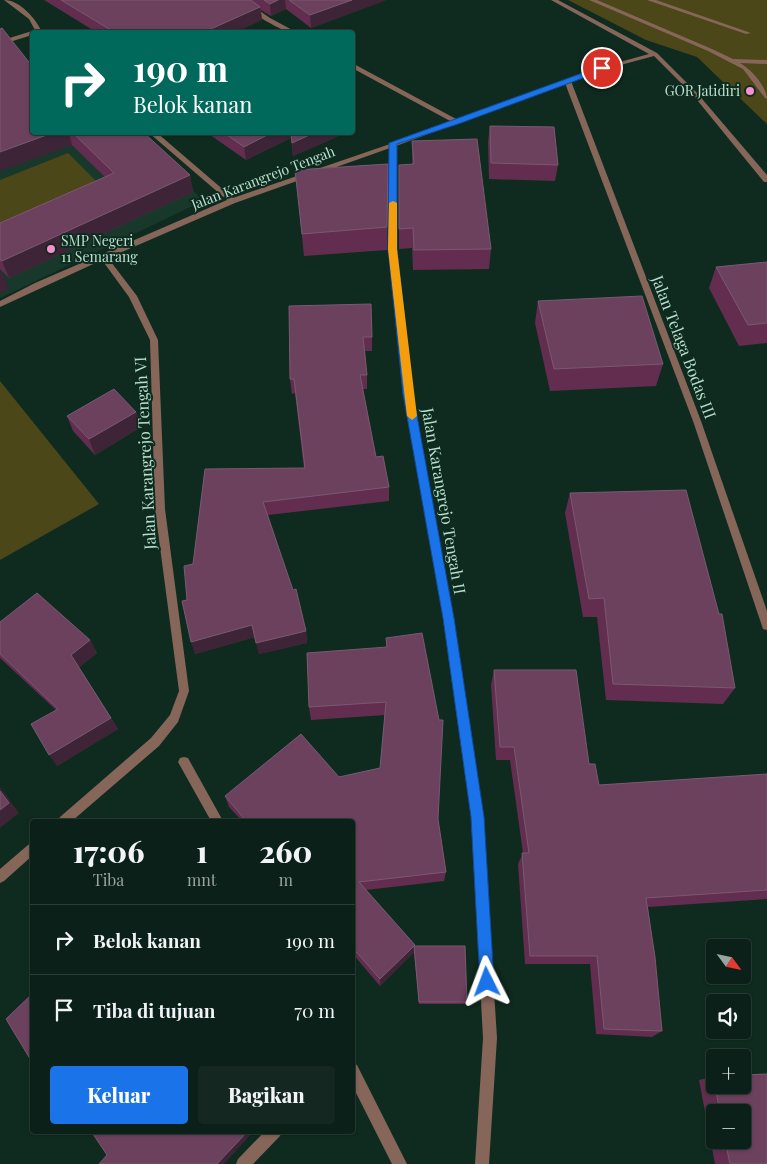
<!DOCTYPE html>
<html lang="id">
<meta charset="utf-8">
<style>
:root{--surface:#0b2018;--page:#142821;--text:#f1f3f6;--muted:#9aa3a2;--line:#2b3e37;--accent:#1a73e8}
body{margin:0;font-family:"Playfair Display",serif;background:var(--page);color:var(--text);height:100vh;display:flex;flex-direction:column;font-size:19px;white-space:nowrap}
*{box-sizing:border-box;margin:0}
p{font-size:16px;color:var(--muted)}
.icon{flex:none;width:28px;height:28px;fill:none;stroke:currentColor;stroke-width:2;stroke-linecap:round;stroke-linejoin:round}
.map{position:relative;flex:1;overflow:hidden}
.panel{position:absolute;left:30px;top:819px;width:325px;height:315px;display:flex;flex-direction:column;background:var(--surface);border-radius:5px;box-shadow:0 1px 4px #0004,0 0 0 1px var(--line)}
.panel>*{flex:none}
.guide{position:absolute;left:30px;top:30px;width:325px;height:105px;border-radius:5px;box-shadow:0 1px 4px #0004,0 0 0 1px var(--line);background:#00695c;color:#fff;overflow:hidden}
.needle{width:32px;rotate:123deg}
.buttons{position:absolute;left:706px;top:939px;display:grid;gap:10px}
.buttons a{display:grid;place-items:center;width:45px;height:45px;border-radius:5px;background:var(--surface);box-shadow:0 1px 4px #0004,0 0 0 1px var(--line);font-size:25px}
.pin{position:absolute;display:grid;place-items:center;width:42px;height:42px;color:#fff;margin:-21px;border:2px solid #fff;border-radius:50%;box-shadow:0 1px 5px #0007}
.me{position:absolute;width:55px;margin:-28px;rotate:357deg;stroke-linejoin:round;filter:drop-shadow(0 0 4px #0008)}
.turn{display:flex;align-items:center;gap:18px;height:105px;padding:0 20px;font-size:22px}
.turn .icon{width:65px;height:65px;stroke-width:2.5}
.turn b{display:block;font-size:35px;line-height:42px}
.eta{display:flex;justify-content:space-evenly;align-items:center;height:85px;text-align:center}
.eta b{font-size:30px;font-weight:800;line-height:35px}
.cta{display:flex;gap:10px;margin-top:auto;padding:10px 20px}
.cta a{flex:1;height:58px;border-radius:5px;background:var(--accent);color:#fff;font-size:20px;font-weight:800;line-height:58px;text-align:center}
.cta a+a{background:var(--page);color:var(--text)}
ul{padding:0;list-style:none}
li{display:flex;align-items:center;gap:15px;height:70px;padding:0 20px;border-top:1px solid var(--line)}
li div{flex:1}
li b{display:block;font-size:19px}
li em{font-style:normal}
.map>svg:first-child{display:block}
</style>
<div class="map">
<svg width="767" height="1164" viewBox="0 0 767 1164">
<rect width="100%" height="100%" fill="#0f2b20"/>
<path fill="#19382c" d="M32 132 178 174 203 201 0 298V135Z"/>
<path fill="#4b4718" d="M568 0H767V124L697 57 646 40Z
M68 153 105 190 0 234V180Z
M0 381 99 504 0 560Z"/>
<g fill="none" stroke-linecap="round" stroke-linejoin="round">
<path fill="#866659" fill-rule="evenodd" d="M589 0H597L712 49 733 59 767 60V64L740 63C751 69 767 87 767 99L765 98 743 69 708 51Z
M647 0H656L751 33 746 34Z"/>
<path fill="#866659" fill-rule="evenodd" d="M4 0C20 0 36 19 42 32H36L29 19Z
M237 0H244L270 18 296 32C282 34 248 10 237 0Z
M551 0H558L657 53 697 93 767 175V182H764L693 95 654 56 591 73 571 81 701 421 767 611V630L763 629 762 626 693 421 565 83 396 146 397 249 412 394 453 618 483 817 497 1038 489 1164H475L483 1038 471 817 443 618 404 394 389 249 390 148 235 203 108 258 137 296 158 340 165 509 189 691 178 722 159 746 72 821H58L60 817 151 738 170 715 179 691 155 509 150 340 129 297 102 260 0 307V301L35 283 227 200 148 132H156L233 198 390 144 391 142H395L452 122 352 68V63L458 120 587 71 649 54Z
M32 31 35 32H32V35L0 45V41Z
M184 757 188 758 223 821H211L178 762 180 758Z
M32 843V856L4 881 0 883V869L28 845Z
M352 1063 357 1065 407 1164H392L352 1085Z
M265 1131H282L280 1136 253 1164H236L238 1159Z"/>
</g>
<path fill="#632d50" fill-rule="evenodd" d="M44 0H386L311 28 286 9 271 16 261 10 262 20 235 32H96Z
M490 126 558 165 555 181 489 179 488 142Z
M32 132H143L190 175 193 192 9 278 0 269V223L105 177 72 145Z
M206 132H348L293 156 291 138 246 160Z
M412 141 491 249 489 269 413 270 412 248 399 249V165L412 164Z
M388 164 387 250 304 256 295 170Z
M767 262V343L739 346 709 288 716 267Z
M538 301 663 364 656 386 550 391 535 323Z
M289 306 372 337V351H365L367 375V389H363L376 457 389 487V501L268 515 306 631 307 643 259 654 255 637 195 654 187 600 193 564 205 469 304 468 295 393 292 394 290 379Z
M136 412 141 427 95 455 73 431 67 416Z
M570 493 735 688 723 704 606 700 597 617H583L565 513Z
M0 622 90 640 97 653 79 667 118 729 57 766 56 710 0 658Z
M386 638 438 819 446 872 444 881 366 890 414 946 467 1002 465 1004H419L414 952 380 986 352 953V821H242L229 807 225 796 339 777 380 768 385 715 311 720 309 707 386 647Z
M494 670 589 764 599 785 767 774V899L648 907 662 1031 652 1037 596 1034 590 964H525L518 864 523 853 510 760H496L491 685Z
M767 1074V1164H715L699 1080 715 1076V1085H742V1075ZM715 1112H742V1140H715Z"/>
<path fill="#3e2437" d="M278 0H285L286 9 271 16 270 4Z
M352 0H386L311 28 310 15Z
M260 7 262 20 235 32H204Z
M55 132H69L72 145 0 171V152Z
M273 132H291V138L246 160 244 147Z
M316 132H348L293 156 292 143Z
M190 175 193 192 9 278 2 261Z
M3 273 9 289 0 293V274Z
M136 412 141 427 95 455 89 439Z
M252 625 255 637 195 654 191 642Z
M306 631 307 643 259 654 256 643Z
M90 640 97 653 79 668 71 655Z
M111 718 118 729 57 766 49 755Z
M0 787 19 813 0 828Z
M415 945 414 952 380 986V979Z
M248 1131H254L224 1164H217Z"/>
<path fill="#6c415e" stroke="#785a6f" d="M61 0H251L260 7 204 32H114Z
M264 0H278L270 4Z
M289 0H352L310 15Z
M2 28 32 66V132H55L0 152V29Z
M490 126 554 127 558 165 491 163Z
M72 132H143L190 175 2 261 0 260V223L114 173Z
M223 132H273L244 147Z
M291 132H316L292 143Z
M477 139 491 249 414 250 413 228 399 229V165L414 164 412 141Z
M388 164 387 227 302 234 295 170Z
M767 262V323L748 325 716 267Z
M642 296 663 364 554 369 538 301Z
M371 304 372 337H363L367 375H360L376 457 383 456 389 487 263 502 293 590 296 589 306 631 256 643 252 625 191 642 182 601 187 600 184 566 193 564 205 469 305 468 294 379H290L289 306Z
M114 389 136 412 89 439 67 416Z
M686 490 719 614H722L735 688 613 684 604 598 589 599 570 493Z
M37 593 90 640 71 655 111 718 49 755 31 724 58 709 0 654V622Z
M422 633 439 720H443L438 819 446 872 359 882 415 945 380 979 352 947V821H246L225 796 301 734 339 777 380 768 386 702 309 707 307 653 387 647 386 638Z
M494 670H576L589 764H595L599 785 767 774V890L646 898 655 957 662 1031 604 1029 597 956H530L522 853H529L514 747H500Z
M0 791 9 803 0 810Z
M414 946H465L467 1002H419Z
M32 994V1062L6 1019Z
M767 1074V1164H730L725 1140H742V1112H720L713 1076H715V1085H742V1075Z
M91 1131H248L217 1164H99L107 1155Z"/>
<path fill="#1a73e8" stroke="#114b97" d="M602 66 606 68 605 70 461 123 397 144V249L413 394 454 618 484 817 494 982 492 988 487 990 482 988 480 982 471 817 443 618 403 394 388 249 389 143Z"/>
<path fill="#f59e0b" d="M393 201 397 203V249L417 416 412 420 407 416 388 249 389 203Z"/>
<g fill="#f790cd" stroke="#0f2b20" stroke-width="2">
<circle cx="750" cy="91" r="5"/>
<circle cx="51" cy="249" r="5"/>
</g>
<g text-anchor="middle" stroke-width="4" stroke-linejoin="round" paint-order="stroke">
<g font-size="14" fill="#b7e0cc" stroke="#0f2b20" text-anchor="end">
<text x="740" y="96">GOR Jatidiri</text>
<text x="61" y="246" text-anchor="start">SMP Negeri<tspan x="61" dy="16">11 Semarang</tspan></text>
</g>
<g font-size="14" fill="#b7e0cc" stroke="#0f2b20">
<text transform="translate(263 178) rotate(-21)" y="5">Jalan Karangrejo Tengah</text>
</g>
<g font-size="16" fill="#b7e0cc" stroke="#0f2b20">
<text transform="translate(684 347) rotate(69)" y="6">Jalan Telaga Bodas III</text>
<text transform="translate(145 453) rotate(-93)" y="6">Jalan Karangrejo Tengah VI</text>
<text transform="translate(444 501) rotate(80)" y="6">Jalan Karangrejo Tengah II</text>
</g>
</g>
</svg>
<div class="buttons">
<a><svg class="needle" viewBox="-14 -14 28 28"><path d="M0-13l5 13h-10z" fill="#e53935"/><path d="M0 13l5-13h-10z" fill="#9aa3a2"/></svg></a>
<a><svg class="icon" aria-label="sound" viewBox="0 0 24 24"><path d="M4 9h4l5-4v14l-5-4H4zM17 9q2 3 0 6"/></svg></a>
<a>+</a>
<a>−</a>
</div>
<div class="pin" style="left:602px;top:68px;background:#d93025"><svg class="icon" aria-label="arrive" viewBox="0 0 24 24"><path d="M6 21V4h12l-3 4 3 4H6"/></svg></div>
<svg class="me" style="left:487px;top:982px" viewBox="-20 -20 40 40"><path d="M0-17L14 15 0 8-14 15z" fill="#1a73e8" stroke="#fff" stroke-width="4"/></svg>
<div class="guide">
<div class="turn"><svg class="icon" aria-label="right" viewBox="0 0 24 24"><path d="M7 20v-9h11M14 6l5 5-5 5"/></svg><div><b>190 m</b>Belok kanan</div></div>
</div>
<section class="panel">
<div class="eta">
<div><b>17:06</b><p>Tiba</p></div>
<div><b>1</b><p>mnt</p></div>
<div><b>260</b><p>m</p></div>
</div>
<ul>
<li><svg class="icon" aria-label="right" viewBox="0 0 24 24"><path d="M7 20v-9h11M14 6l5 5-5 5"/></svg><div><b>Belok kanan</b></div><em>190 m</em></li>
<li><svg class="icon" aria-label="arrive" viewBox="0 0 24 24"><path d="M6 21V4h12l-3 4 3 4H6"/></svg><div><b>Tiba di tujuan</b></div><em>70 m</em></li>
</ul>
<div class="cta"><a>Keluar</a><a>Bagikan</a></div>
</section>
</div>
